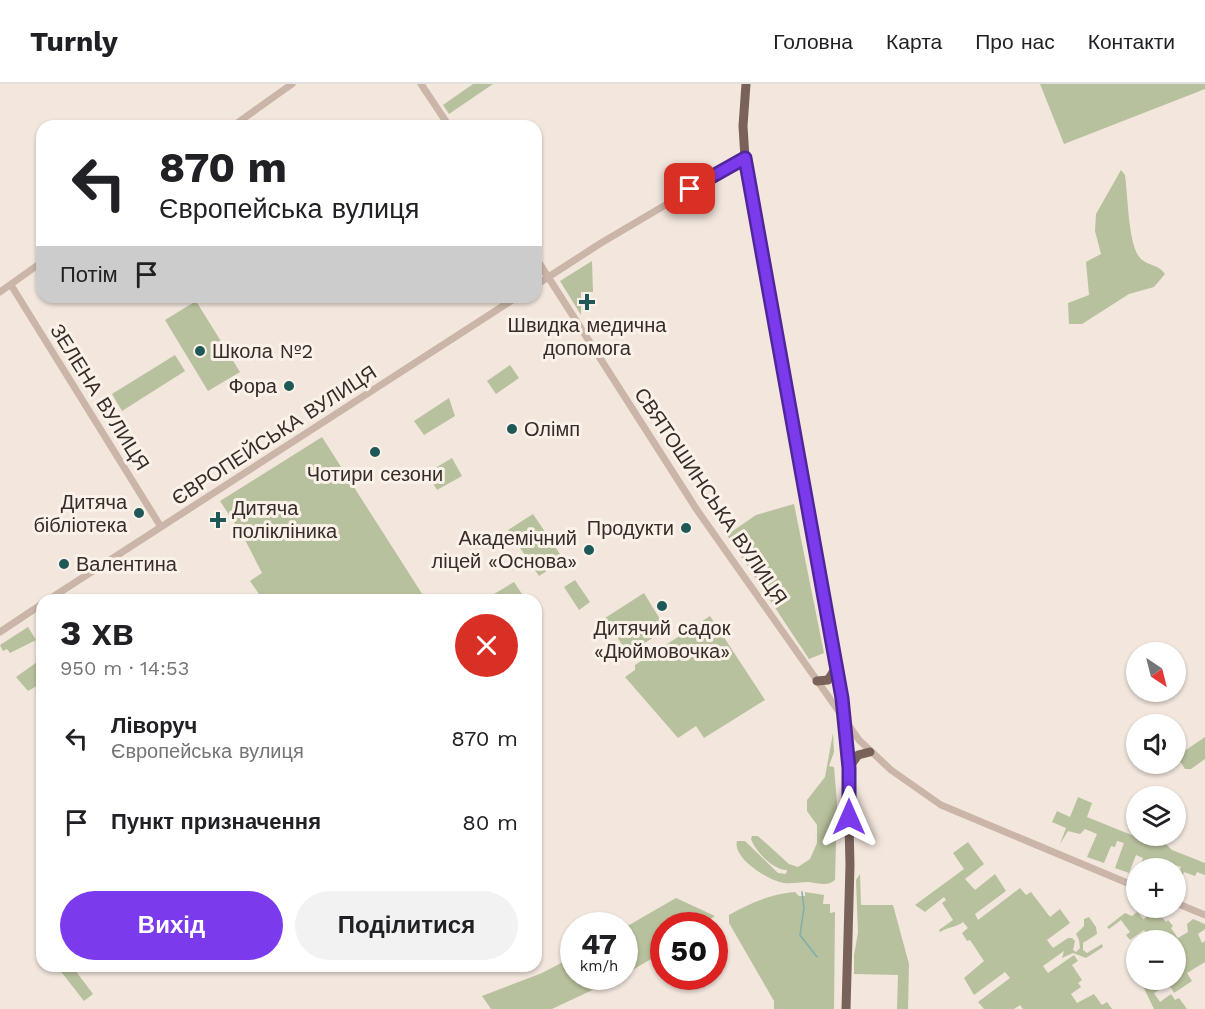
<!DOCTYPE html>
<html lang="uk">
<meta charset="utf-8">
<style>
:root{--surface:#fff;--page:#f2f2f2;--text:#202124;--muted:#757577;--line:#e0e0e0;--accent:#7c3aed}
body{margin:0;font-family:"Work Sans",sans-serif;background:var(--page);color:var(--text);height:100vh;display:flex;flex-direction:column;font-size:22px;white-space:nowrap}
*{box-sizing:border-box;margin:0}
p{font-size:20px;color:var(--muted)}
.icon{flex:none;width:33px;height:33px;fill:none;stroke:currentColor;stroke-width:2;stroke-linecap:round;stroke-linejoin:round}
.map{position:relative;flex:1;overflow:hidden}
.sheet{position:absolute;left:36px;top:510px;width:506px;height:378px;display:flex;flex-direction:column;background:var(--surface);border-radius:18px;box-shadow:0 2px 4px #0004}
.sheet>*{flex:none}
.guide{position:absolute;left:36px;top:36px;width:506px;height:183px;border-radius:18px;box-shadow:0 2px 4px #0004;background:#fff;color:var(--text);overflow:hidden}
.needle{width:39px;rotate:145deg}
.buttons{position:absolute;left:1126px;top:558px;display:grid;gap:12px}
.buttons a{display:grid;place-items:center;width:60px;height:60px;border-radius:50%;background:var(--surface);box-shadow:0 2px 4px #0004;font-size:30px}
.speed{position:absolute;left:560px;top:828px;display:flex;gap:12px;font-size:30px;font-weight:700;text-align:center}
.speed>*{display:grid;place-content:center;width:78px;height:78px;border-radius:50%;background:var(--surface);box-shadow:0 2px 4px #0004;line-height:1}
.speed small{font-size:15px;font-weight:400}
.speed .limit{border:9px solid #d22;background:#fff;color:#111}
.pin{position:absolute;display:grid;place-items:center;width:51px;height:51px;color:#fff;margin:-26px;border-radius:12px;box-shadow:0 3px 9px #0006}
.me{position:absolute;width:66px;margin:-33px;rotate:0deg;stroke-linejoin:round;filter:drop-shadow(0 0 4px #0008)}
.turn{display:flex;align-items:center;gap:21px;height:126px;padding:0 24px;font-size:27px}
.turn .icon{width:78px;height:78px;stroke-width:2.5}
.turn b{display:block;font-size:42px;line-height:51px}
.then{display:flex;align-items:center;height:57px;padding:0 24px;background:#0003;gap:12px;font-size:22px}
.round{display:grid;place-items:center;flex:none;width:63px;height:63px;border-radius:32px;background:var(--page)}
.head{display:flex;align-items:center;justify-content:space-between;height:102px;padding:0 24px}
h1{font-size:36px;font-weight:700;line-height:45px}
.primary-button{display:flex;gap:12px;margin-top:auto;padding:12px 24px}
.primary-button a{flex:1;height:69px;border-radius:36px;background:var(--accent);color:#fff;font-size:24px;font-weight:700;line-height:69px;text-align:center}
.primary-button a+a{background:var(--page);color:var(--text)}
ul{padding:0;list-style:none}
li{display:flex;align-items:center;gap:18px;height:84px;padding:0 24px}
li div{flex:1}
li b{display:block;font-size:22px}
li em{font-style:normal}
header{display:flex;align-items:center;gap:36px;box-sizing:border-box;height:84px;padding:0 30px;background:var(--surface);border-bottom:2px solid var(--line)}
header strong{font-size:28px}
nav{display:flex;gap:33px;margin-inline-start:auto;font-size:21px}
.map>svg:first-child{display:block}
</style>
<header>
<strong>Turnly</strong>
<nav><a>Головна</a><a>Карта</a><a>Про нас</a><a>Контакти</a></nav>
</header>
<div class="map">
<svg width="1205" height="925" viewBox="0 0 1205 925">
<rect width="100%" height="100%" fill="#f2e6dd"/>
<path fill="#b8c19d" d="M473 0H493L449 30 443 21Z
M1040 0H1205V5L1064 60Z
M1121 86 1125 91C1128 111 1128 163 1141 175 1149 182 1158 180 1165 190L1154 203 1129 210 1082 240H1069L1068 219 1089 211 1086 178 1101 170 1095 147 1096 130Z
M592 177 593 208H581V231L560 197Z
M196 217 240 288 208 307 165 236Z
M175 271 185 287 122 327 112 310Z
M510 281 519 294 496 310 487 297Z
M449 314 455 332 424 351 414 337Z
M322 353 426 516H263L250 497 262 489 243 452 220 417Z
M452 374 462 392 437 406 427 389Z
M794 420 824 569 809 575 727 451 756 431Z
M533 430 564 476 539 492 508 446Z
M575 496 590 518 579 526 564 503Z
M514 498 526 516H484Z
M644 509 666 545 628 570 605 534Z
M710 532 765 616 704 654 696 642 678 654 625 593 635 586V581Z
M28 543 36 556 10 569 7 565 3 567 0 561Z
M37 578 42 586V599L28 607 16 593Z
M833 649 834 668 829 682 834 683 837 719 835 796C827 803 818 799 808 798 800 798 791 800 784 799 769 797 732 774 737 757H745L778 789 786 790 787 786C773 786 756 768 751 755L752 752H758L789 780 798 783 810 775 817 759V741L807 727V716L825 693Z
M1205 653V675L1191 685H1185L1180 677V670Z
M1078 713 1092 719 1087 733 1149 758 1151 755H1161L1172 766 1205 779V791L1197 788 1195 792 1184 788 1180 798 1176 797 1181 783 1172 780 1170 784H1164L1158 780 1156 784H1139L1143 774 1136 771 1129 789 1115 784 1124 759 1117 757 1115 763 1111 762 1104 779 1087 773 1097 750 1085 745 1080 750 1068 747 1060 760 1066 744 1052 738 1057 727 1070 733Z
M968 758 984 780 965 795 975 806 995 790 1006 807 975 830 978 836 1020 804 1026 811 1031 808 1050 833 1060 825 1070 839 1047 856 1053 864 1068 854H1072L1075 857 1073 866 1076 868 1080 864 1079 856 1076 850 1084 842V835L1089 833 1096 843 1097 850 1083 859V866L1087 869 1102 860 1103 863 1086 874 1073 869 1062 874 1064 867 1043 882 1048 889 1074 871 1078 877 1072 881 1082 896 1078 899 1081 903 1071 910 1077 919 1094 910 1102 921 1107 918 1112 925H1023L1020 921 1014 925H984L978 918 1010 894 1005 888 974 911 964 894 984 877 970 856 967 857 962 849 968 844 963 838C955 844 950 842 940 848L939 846 953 836 942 819 946 816 944 813 925 828 915 821 964 785 953 769Z
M860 790 861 821H893L909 880 908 925H897L898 891 854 890V871L858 849 856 796Z
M795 808 799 812H805V808L824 811 823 820H830V829L835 828 834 925H774V917L729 839V831C750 819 771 810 795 808Z
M676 814 715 832 702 841 663 842V868L624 891V844Z
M1157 824H1162L1158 828 1166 838 1168 836 1173 842 1171 844 1178 854 1188 848 1187 840 1193 835 1205 840V845L1198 850 1202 859 1205 857V878L1187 889 1192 897 1174 909 1170 902 1166 904 1161 898 1156 901 1159 906 1154 909 1160 918 1171 910 1175 916 1179 914 1187 925H1154L1140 896H1176V856H1151L1144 846 1130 856 1126 851 1130 848 1121 836 1109 845 1107 843 1125 829 1132 832 1137 828 1145 837 1144 835Z
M573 873V892L620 893 552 925H491L482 912 542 889Z
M63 882H72L93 910 84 917 59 885Z"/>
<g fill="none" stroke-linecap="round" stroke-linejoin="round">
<path stroke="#7cafad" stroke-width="1.5" d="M802 808 804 824 800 851 817 873"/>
<path stroke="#cab5a8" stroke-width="7" d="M421 0 449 42
M233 42 292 0
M536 174 697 426 859 656 891 686 941 721 1137 803
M11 201 161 443
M536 201 601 159 745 74
M0 208 42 178
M48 516 517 213
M0 548 42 520
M1176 819 1205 831"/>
<path stroke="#79625a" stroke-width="9" d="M746 0 743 42 745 74 826 521 847 658 850 781 846 925
M817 597 828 596 836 584
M850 682 858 671 870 668"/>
</g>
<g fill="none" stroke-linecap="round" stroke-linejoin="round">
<g stroke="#51269a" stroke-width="15">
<path id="route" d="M690 105 745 74 842 614 849 684V733"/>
</g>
<use href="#route" stroke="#7c3aed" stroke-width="10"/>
</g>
<g fill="#1e5857" stroke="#faf1e9" stroke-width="2">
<path d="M584 209h6v6h6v6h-6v6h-6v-6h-6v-6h6z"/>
<circle cx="200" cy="267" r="6"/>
<circle cx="289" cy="302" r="6"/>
<circle cx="512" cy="345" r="6"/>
<circle cx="375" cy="368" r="6"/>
<circle cx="139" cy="429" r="6"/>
<path d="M215 427h6v6h6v6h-6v6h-6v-6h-6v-6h6z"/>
<circle cx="686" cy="444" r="6"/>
<circle cx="589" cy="466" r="6"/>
<circle cx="64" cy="480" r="6"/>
<circle cx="662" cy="522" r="6"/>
</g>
<g text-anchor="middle" stroke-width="6" stroke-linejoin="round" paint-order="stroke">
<g font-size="20" fill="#372c28" stroke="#faf1e9" text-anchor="start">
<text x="587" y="248" text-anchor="middle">Швидка медична<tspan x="587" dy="23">допомога</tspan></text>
<text x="212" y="274">Школа №2</text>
<text x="277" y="309" text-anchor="end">Фора</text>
<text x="524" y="352">Олімп</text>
<text x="375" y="397" text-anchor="middle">Чотири сезони</text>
<text x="127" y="425" text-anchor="end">Дитяча<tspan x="127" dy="23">бібліотека</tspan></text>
<text x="232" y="431">Дитяча<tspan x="232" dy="23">полікліника</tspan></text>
<text x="674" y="451" text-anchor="end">Продукти</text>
<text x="577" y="461" text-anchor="end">Академічний<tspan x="577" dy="23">ліцей «Основа»</tspan></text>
<text x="76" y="487">Валентина</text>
<text x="662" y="551" text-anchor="middle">Дитячий садок<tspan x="662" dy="23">«Дюймовочка»</tspan></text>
</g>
<g font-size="20" fill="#372c28" stroke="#faf1e9">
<text transform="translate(100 313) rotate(58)" y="7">ЗЕЛЕНА ВУЛИЦЯ</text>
<text transform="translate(274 351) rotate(-33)" y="7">ЄВРОПЕЙСЬКА ВУЛИЦЯ</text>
<text transform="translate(711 412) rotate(56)" y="7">СВЯТОШИНСЬКА ВУЛИЦЯ</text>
</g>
</g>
</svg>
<div class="buttons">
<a><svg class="needle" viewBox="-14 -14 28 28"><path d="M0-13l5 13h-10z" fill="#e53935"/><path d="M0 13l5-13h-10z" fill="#757577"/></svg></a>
<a><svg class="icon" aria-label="sound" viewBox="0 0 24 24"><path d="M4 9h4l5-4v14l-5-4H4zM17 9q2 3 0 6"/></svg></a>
<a><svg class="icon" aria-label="layers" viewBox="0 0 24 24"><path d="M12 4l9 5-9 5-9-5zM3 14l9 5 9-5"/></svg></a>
<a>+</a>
<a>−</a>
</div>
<div class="speed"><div>47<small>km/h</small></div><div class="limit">50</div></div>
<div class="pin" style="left:690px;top:105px;background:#d93025"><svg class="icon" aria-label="arrive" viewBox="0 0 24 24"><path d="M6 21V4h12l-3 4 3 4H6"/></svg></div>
<svg class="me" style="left:849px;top:733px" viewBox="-20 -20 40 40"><path d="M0-17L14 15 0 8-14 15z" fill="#7c3aed" stroke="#fff" stroke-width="4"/></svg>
<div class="guide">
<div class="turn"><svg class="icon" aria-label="left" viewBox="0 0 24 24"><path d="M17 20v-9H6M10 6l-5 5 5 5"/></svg><div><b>870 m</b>Європейська вулиця</div></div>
<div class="then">Потім<svg class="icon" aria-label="arrive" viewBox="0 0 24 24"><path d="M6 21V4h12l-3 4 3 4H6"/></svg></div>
</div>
<section class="sheet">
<div class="head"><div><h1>3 хв</h1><p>950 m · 14:53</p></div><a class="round" style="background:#d93025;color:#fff"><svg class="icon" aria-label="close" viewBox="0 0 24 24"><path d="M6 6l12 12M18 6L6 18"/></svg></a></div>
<ul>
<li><svg class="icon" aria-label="left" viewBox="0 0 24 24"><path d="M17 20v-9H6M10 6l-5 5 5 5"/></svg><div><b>Ліворуч</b><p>Європейська вулиця</p></div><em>870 m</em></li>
<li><svg class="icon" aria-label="arrive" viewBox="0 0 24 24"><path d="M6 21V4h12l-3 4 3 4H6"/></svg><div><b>Пункт призначення</b></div><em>80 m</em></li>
</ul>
<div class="primary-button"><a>Вихід</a><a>Поділитися</a></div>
</section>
</div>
